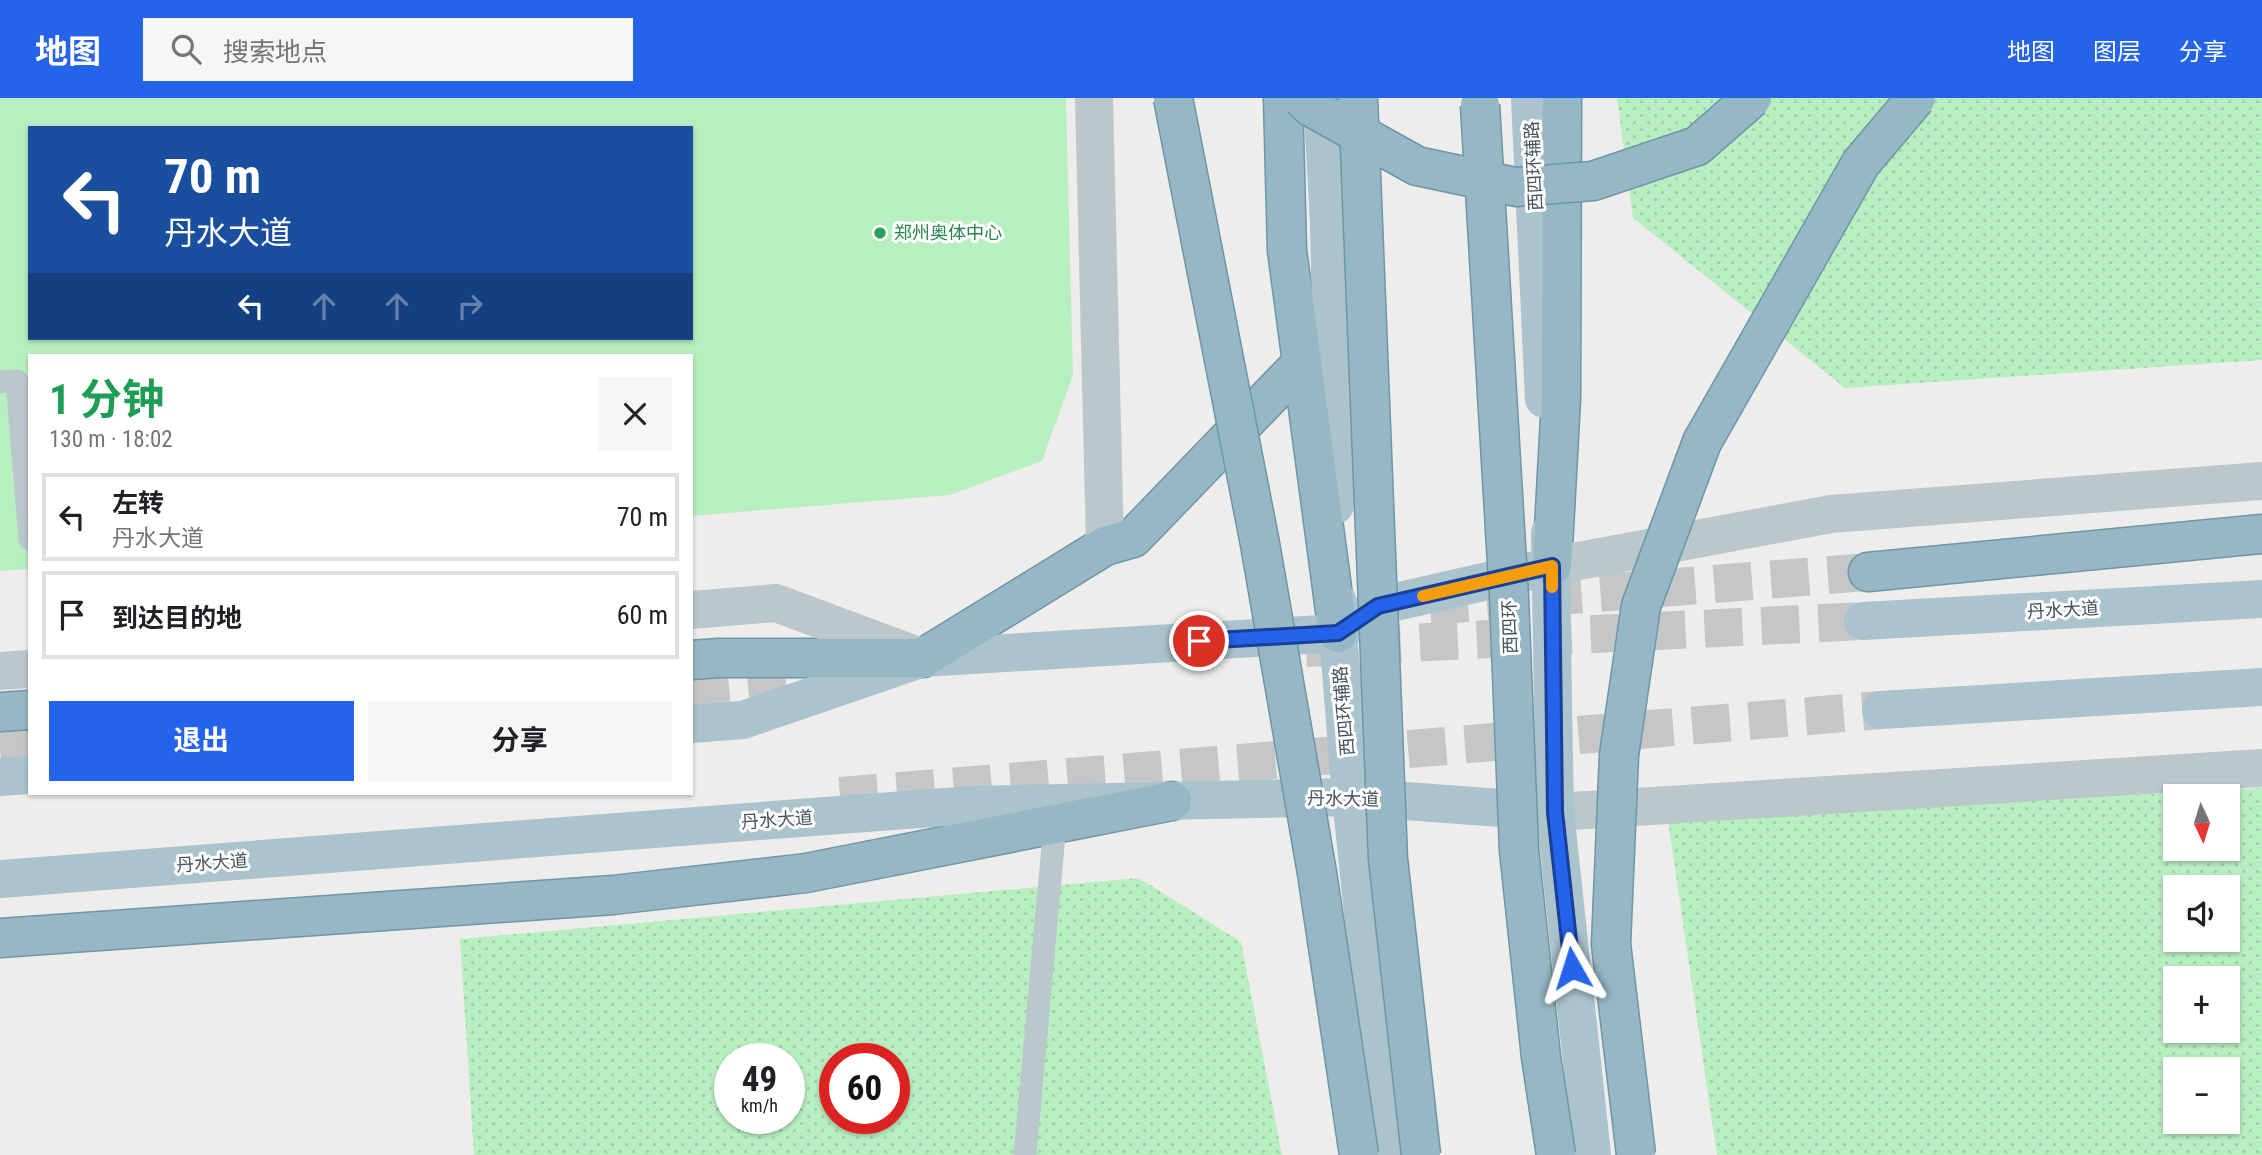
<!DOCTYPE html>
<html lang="zh">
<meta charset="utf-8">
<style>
:root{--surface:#fff;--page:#f6f6f6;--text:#202124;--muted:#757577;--line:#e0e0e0;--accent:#2563eb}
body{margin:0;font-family:"Roboto Condensed","Noto Sans SC",sans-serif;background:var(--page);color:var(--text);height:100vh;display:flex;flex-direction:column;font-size:26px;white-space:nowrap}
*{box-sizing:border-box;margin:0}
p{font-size:23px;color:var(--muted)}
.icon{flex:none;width:38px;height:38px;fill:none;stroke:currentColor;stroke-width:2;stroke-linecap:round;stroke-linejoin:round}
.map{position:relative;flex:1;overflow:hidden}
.side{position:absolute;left:28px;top:256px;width:665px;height:441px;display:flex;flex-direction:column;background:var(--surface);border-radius:0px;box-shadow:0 2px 5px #0004}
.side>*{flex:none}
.guide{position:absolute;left:28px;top:28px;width:665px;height:214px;border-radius:0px;box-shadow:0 2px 5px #0004;background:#1a4fa0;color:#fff;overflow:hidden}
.needle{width:46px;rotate:176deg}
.tools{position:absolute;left:2163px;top:686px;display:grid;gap:14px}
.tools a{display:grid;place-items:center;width:77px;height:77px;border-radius:0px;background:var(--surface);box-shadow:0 2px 5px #0004;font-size:35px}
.speed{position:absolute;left:714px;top:945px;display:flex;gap:14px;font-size:35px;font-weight:700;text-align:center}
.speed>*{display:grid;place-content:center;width:91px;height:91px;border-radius:50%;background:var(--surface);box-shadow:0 2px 5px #0004;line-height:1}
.speed small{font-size:18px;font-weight:400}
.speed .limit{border:10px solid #d22;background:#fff;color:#111}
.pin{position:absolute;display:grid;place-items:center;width:60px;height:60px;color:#fff;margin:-30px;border:4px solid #fff;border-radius:50%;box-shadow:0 2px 7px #0007}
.me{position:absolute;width:77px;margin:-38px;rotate:354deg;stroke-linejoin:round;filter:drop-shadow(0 0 5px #0008)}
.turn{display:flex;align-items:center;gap:24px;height:147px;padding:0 21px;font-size:32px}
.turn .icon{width:91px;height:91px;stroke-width:2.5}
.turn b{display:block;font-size:49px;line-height:60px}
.lanes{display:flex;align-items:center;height:66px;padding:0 21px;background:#0003;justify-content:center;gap:35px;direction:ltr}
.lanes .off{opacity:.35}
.round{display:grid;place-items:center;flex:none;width:74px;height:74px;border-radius:0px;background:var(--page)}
.overview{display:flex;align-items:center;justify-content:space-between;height:119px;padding:0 21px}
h1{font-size:42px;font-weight:700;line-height:52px;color:#1e9e55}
.primary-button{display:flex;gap:14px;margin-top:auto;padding:14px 21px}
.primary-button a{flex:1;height:80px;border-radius:0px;background:var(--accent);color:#fff;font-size:28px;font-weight:700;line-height:80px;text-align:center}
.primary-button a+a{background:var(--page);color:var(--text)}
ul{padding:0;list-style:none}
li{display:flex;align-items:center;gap:21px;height:88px;margin:0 14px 10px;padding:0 7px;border:4px solid var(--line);border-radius:0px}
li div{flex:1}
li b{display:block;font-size:26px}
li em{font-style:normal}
header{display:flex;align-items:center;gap:42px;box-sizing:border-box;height:98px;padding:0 35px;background:var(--accent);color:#fff}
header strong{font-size:33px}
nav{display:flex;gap:38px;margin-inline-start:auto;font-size:24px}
.search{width:490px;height:63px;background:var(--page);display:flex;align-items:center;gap:18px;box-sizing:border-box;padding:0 24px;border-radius:0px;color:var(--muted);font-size:26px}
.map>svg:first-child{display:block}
</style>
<header>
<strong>地图</strong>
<div class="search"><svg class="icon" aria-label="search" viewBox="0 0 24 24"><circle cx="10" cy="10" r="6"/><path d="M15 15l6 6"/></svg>搜索地点</div>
<nav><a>地图</a><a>图层</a><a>分享</a></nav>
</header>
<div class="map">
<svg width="2262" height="1057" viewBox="0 0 2262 1057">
<defs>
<pattern id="park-dots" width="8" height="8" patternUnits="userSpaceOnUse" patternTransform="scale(1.75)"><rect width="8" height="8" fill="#b8efc1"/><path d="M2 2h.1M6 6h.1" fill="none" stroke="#9fcfa8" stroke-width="1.8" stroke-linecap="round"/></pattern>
</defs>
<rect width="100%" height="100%" fill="#efecec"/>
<path fill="url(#park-dots)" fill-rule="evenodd" d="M1617 0H2262V262L1845 290 1633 120Z
M2262 690V1057H1717L1668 723ZM2175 698H2228V751H2175ZM2175 789H2228V842H2175ZM2175 880H2228V933H2175ZM2175 971H2228V1024H2175Z
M1139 780 1241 844 1282 1057H474L460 841ZM730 961H789V1020H730ZM835 961H894V1020H835Z"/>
<path fill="#b8efc1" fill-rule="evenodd" d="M0 0H1066L1073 277 1042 363 950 397 691 418V257H30V471L0 473ZM30 30H691V240H30Z"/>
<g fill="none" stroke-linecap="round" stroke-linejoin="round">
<path stroke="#c4c6c7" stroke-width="38" stroke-dasharray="38 19" stroke-linecap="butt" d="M1306 550 1863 523
M840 698 1881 612"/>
<path stroke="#c4c6c7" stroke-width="38" stroke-dasharray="38 19" stroke-linecap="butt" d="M1430 508 1868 474
M691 591 855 577
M0 650 30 647"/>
<g stroke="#6d97a8" stroke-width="41">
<path id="trunk" d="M1283 0 1287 152 1338 535
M1552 468 1561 301 1562 0
M1868 474 2262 436
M691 562 719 560H923L1105 448 1133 440 1302 265
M0 614 30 612
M0 840 613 797 806 775 1172 703"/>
</g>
<path stroke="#bac8cc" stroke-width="23" d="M0 284 17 283 30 441
M1025 1057 1055 726"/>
<path stroke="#bac8cc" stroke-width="38" d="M1094 0 1105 448
M1552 468 1831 416 2262 383
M691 512 776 505 921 559
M0 573 30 571"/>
<path stroke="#bac8cc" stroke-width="38" d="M1555 714 2262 670"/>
<path stroke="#aac3cc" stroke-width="38" d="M1322 0 1329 124 1335 407
M1530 0 1544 301
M1550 435 1555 714 1592 1057
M1337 502 1338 535 1351 699 1388 1057
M1863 523 2262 501
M1881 612 2262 589
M691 626 743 622 923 560 1338 535 1378 508 1540 471
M0 679 30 677
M0 781 971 707 1351 699 1555 714"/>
<use href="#trunk" stroke="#96b8c4" stroke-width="38"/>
<g stroke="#6d97a8" stroke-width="41" stroke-linecap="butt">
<path id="trunk-bridge" d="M1173 0 1260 446 1317 775 1359 1057
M1302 0 1311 9 1417 68 1516 89 1593 83 1697 48 1752 0
M1358 0 1388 761 1421 1057
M1480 7 1509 499 1519 752 1541 959 1556 1057
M1636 1057 1611 846 1619 657 1641 508 1702 344 1861 65 1916 0"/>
</g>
<use href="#trunk-bridge" stroke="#96b8c4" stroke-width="38"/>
</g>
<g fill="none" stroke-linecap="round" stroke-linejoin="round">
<g stroke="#184099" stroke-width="18">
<path id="route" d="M1199 543 1338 535 1378 508 1552 468 1555 714 1572 870"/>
</g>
<use href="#route" stroke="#2563eb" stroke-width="12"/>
<path stroke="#f59e0b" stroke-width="12" d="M1423 498 1552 468V489"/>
</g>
<circle fill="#2e9e5b" stroke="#fff" stroke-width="2.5" cx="880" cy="135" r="7"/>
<g text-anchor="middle" stroke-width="6" stroke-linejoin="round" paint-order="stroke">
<g font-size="18" fill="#445459" stroke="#fff">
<text transform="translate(1534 68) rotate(-93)" y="6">西四环辅路</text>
<text transform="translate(2063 512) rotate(-3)" y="6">丹水大道</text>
<text transform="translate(1510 529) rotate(-92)" y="6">西四环</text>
<text transform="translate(1344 613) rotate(-95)" y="6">西四环辅路</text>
<text transform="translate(1343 701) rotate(1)" y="6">丹水大道</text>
<text transform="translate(777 722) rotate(-4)" y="6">丹水大道</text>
<text transform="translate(212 765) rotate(-4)" y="6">丹水大道</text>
</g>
<g font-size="18" fill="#27864d" stroke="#fff" text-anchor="start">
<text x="894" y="141">郑州奥体中心</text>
</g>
</g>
</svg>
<div class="tools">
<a><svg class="needle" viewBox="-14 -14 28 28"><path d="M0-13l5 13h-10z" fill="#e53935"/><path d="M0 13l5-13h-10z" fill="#757577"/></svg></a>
<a><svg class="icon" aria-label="sound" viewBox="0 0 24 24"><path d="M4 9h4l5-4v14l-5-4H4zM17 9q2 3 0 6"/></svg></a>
<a>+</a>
<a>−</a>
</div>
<div class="speed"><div>49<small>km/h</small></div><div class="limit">60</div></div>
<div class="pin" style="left:1199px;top:543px;background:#d93025"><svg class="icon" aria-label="arrive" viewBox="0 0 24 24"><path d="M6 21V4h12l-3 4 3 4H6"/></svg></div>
<svg class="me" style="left:1572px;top:870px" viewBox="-20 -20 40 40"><path d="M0-17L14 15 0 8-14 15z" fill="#2563eb" stroke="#fff" stroke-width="4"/></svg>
<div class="guide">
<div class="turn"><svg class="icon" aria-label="left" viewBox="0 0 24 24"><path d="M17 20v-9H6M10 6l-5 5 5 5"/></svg><div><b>70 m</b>丹水大道</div></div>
<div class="lanes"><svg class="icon" aria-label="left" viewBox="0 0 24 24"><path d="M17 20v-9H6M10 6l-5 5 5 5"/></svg><svg class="icon off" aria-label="ahead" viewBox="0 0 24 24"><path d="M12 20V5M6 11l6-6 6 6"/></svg><svg class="icon off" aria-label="ahead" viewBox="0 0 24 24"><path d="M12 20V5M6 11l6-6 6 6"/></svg><svg class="icon off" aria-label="right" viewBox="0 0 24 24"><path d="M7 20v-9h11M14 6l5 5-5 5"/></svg></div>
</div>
<section class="side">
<div class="overview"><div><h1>1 分钟</h1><p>130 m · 18:02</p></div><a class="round"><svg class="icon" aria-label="close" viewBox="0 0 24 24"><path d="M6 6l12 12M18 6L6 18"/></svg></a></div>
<ul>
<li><svg class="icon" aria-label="left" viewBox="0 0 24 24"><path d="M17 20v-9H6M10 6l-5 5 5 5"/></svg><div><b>左转</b><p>丹水大道</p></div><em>70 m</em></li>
<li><svg class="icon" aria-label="arrive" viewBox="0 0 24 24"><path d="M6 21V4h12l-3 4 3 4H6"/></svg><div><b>到达目的地</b></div><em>60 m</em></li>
</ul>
<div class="primary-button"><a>退出</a><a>分享</a></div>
</section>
</div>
